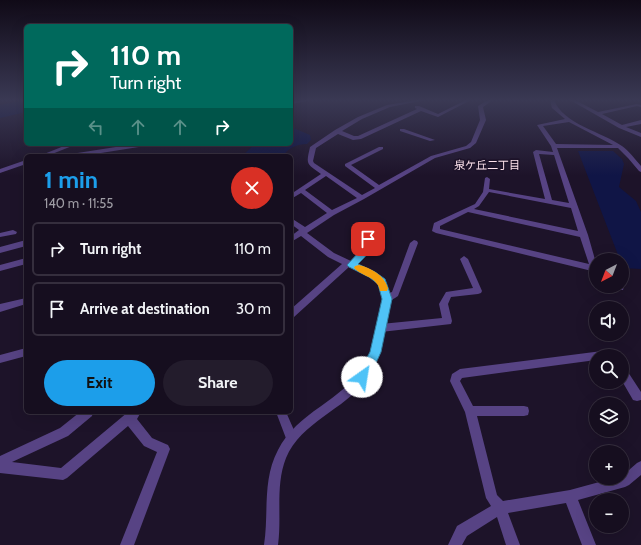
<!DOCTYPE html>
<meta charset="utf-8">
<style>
:root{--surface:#160e1f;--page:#231c2c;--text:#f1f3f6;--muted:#9e9ca4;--line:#352e3d;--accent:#1c9eea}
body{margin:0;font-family:Cabin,"Noto Sans JP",sans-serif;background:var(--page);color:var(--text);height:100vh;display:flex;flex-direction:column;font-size:15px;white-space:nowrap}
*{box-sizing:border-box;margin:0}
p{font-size:13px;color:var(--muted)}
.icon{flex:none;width:22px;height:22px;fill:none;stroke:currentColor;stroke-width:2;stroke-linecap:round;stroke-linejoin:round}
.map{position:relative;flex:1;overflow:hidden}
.side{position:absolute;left:24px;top:154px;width:269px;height:260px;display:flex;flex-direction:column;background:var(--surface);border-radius:6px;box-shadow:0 4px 16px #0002,0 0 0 1px var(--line)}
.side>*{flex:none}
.hud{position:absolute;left:24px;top:24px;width:269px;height:122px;border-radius:6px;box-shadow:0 4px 16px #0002,0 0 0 1px var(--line);background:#00695c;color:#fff;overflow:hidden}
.needle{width:26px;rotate:222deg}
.controls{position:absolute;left:589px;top:253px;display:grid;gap:8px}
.controls a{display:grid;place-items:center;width:40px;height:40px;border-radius:50%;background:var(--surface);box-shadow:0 4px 16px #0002,0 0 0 1px var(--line);font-size:20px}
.pin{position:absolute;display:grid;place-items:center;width:34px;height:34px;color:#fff;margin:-17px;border-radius:8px;box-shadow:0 2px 6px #0006}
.me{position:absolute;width:44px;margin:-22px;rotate:32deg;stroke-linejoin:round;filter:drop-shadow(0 0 3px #0008)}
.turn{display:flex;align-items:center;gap:14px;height:84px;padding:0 20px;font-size:18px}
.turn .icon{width:52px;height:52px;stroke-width:2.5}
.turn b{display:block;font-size:28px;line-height:34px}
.lanes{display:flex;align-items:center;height:38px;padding:0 20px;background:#0003;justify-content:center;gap:20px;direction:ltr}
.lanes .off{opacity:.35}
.round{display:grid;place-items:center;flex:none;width:42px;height:42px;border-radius:21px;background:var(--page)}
.overview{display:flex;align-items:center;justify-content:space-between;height:68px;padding:0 20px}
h1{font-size:24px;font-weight:700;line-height:30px;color:var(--accent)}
.action{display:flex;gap:8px;margin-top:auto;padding:8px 20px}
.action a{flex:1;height:46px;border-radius:24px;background:var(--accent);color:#111;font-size:16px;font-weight:700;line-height:46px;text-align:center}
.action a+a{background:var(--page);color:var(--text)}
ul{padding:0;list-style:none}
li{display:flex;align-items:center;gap:12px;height:54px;margin:0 8px 6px;padding:0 12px;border:2px solid var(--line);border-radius:6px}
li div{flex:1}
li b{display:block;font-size:15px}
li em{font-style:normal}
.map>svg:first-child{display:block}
</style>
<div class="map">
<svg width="641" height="545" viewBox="0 0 641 545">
<rect width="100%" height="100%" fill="#1d1329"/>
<path fill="#101546" d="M26 100V112L0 118V105Z
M291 127 310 135 311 140 307 144C297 144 288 148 283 156H242L255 144H291Z
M578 151H613L622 159 624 164 619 187 636 201 641 212V269L623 268 622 260H620Z"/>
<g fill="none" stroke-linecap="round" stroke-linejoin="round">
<path fill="#574384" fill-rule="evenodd" d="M417 100H425L390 107 362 119 342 131 354 136H358L417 109 415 108V106H419L438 114 466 100H471L438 117 421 111 361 139 353 140 338 134 316 148 313 161 314 163 362 195 375 188 345 166V164L379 147H383V149L351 165 379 185 431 156 466 146 471 142 480 120 478 106 488 100H493L483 107 486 120 476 143 470 148 435 158 364 199 334 215 307 233 334 253 351 261 359 252 366 237H372L373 239 365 256 358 264 375 272 385 280 389 293 392 292 410 243 414 240 417 241 418 243 398 296C393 299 389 303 384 301L378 284 369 276 349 267 294 317 291 318V309L342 264 328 257 301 236 291 242V236L299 230 291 224V218L305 227 327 213 301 193 291 199V194L321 174C306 163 306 165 310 147L335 130 358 117 387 105ZM326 176 357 198 332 210 305 190Z
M550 100H554C563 124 602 132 622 146 629 151 635 159 641 166V172L639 171 628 158 618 148H557L588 235 596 263V272L436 233 432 231 434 223 475 204 483 192 485 178 487 177 490 179 489 189 545 199 533 152 536 150 553 152 551 146 537 125 565 119 552 108ZM569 122 613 145 556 144 543 126ZM539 154 554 155 569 203 552 200ZM489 192 571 208 578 231 474 209 479 206ZM468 212 580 237 589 264 440 229V226Z
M570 100H575L598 112 637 104 641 105V107L637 106 602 114 622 125 641 120V124L626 127 641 133V137L619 128Z
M400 129H404L435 140 430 141 400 131Z
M13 230 17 232 16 234 0 237V233Z
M26 240V246L0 253V247Z
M464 256 468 259 482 291 481 293 478 294 451 297 448 304 452 321 451 324 381 332 378 331 376 328 378 325 381 324 442 318 439 304 446 292 473 288 460 259Z
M26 258V264L0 271V265Z
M622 283 624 286 623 290H617L616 286H622Z
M26 298V304L0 312V304Z
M26 348V356L0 363V355Z
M610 350 613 351 617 356H596V360L462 378 460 381 473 406H524L528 407 529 411 528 415 524 416H477L497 495 503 501 570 490 614 478H622V476L637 463 641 461V475L629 485 625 487 578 500 596 545H582L566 503 508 513 520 545H506L497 517 467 536 462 545H448L457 526 491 506 486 498 465 412 450 381 452 374 460 369Z
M622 367 626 369 641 392V400L637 401 633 400 622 381Z
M80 412H93L92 416 68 436 12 462 61 468 128 412H141L137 419 152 438 168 445 170 449 134 545H120L157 452 144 446 128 426 67 478 63 480 0 473V456L60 428Z
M276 412H286L297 437 295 441 291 443 287 441Z"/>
<path fill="#574384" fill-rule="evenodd" d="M303 100H312L291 104V102Z
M69 144H77L47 156H39Z
M135 144H148L145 146 82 156H68L71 154Z
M26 160V164L0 173V169Z
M387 296 390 297 391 299C386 327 383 356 366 380 344 410 301 422 286 458 275 486 282 516 278 545H264C269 513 262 480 278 450 297 412 342 401 364 366 376 346 378 321 383 299L384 297Z"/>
</g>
<linearGradient id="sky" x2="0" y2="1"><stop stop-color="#100a17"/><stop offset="0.57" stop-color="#3a3954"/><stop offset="1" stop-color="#3a3954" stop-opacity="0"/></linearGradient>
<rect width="641" height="176" fill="url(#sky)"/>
<path fill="#4fc3f7" stroke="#337fa1" d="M368 236 373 239 365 257 358 264 375 272 385 279 392 299 381 352 371 374 366 381 362 382 357 381 356 377 370 352 382 299 378 284 369 277 349 267 347 265 358 253 366 237Z"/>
<path fill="#f59e0b" d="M359 265C371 268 384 275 388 288L387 291H380C379 288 379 286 377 284 372 276 360 275 354 268L355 266Z"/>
<g text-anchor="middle" stroke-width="3.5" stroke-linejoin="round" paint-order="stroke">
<g font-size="11" fill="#fce1eb" stroke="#1d1329">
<text x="487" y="169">泉ケ丘二丁目</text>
</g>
</g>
</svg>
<div class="controls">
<a><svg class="needle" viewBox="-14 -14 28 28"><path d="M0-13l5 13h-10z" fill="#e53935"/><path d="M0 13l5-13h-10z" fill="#9e9ca4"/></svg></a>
<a><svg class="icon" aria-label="sound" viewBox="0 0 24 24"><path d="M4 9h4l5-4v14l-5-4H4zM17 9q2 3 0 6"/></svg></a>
<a><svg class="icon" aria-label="search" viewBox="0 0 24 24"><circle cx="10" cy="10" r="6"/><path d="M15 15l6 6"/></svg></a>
<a><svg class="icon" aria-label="layers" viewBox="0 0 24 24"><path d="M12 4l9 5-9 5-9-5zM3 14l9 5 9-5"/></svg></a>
<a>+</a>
<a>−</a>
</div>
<div class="pin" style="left:368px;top:239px;background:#d93025"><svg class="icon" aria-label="arrive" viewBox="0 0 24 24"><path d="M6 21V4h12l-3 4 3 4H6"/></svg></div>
<svg class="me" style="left:362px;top:377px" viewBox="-20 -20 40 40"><circle r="19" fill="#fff"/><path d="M0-13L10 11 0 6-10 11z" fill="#4fc3f7"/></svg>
<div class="hud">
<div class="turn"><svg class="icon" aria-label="right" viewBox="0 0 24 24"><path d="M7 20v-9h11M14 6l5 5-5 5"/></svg><div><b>110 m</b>Turn right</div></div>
<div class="lanes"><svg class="icon off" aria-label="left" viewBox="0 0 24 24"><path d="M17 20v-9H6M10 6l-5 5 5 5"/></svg><svg class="icon off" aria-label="ahead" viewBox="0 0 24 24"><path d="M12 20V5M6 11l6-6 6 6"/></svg><svg class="icon off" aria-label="ahead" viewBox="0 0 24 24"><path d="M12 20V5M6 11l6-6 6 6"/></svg><svg class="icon" aria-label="right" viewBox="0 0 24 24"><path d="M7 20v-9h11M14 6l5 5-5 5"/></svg></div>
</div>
<section class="side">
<div class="overview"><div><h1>1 min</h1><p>140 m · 11:55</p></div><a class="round" style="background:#d93025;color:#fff"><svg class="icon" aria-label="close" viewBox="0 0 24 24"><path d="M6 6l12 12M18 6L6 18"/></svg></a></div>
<ul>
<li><svg class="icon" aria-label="right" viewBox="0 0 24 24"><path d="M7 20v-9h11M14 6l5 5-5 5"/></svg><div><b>Turn right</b></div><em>110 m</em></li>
<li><svg class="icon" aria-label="arrive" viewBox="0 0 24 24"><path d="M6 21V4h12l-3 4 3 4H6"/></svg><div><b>Arrive at destination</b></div><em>30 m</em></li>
</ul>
<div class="action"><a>Exit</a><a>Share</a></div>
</section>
</div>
